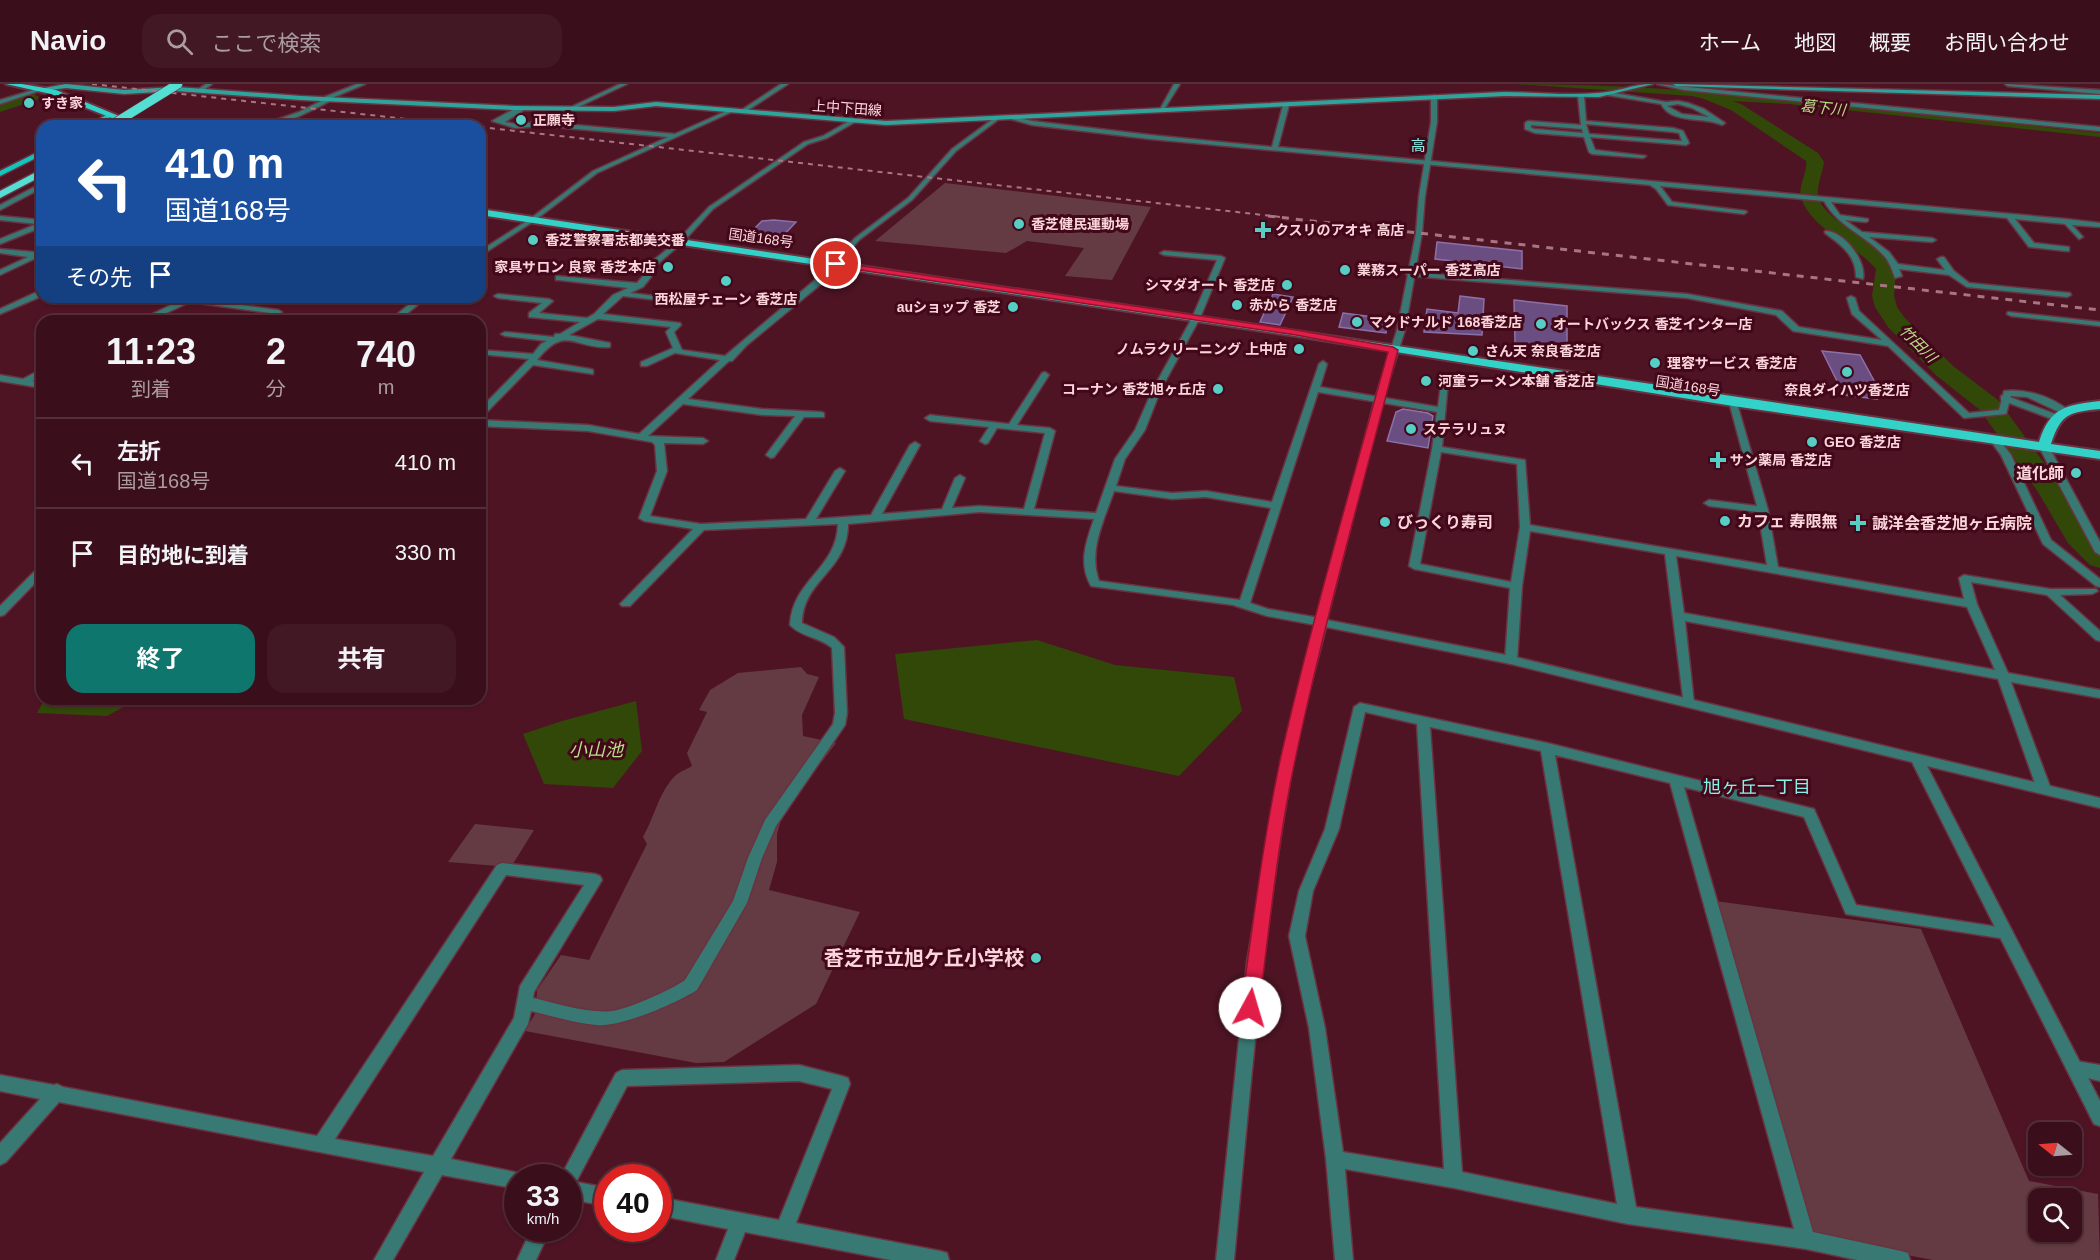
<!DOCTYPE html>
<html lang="ja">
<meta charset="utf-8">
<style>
:root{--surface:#3a0f1b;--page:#411824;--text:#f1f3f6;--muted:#ab9ca3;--line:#542f3a;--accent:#0f766e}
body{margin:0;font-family:Helvetica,"Noto Sans JP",sans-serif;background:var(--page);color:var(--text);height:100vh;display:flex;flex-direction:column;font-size:22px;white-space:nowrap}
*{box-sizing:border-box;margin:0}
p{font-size:20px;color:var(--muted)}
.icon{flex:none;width:33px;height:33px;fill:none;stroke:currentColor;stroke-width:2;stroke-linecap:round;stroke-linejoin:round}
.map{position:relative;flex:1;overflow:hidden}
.side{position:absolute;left:36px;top:231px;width:450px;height:390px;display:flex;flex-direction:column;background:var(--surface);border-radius:18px;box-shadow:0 2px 4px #0004,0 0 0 2px var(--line)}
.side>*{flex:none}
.guide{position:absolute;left:36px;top:36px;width:450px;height:183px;border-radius:18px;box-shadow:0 2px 4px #0004,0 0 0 2px var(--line);background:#1a4fa0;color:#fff;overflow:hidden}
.needle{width:39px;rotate:287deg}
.tools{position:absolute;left:2028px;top:1038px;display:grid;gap:12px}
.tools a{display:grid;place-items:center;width:54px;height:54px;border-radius:12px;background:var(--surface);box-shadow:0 2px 4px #0004,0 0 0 2px var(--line);font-size:30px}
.speed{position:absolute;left:504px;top:1080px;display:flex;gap:12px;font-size:30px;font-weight:700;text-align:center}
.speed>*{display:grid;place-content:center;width:78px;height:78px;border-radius:50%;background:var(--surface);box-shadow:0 2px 4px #0004,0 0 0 2px var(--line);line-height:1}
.speed small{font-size:15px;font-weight:400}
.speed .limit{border:9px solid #d22;background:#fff;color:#111}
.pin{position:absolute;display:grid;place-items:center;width:51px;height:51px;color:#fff;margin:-26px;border:3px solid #fff;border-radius:50%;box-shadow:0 2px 6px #0007}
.me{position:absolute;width:66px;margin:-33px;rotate:6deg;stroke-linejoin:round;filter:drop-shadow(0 0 4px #0008)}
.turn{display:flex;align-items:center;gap:21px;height:126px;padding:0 30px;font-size:27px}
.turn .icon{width:78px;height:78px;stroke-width:2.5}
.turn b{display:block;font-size:42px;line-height:51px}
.then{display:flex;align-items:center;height:57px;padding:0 30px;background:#0003;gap:12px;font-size:22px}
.eta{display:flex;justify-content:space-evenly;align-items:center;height:102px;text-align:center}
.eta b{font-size:36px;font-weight:700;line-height:42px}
.primary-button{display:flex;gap:12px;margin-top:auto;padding:12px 30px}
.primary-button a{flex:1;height:69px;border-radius:18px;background:var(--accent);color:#fff;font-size:24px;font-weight:700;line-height:69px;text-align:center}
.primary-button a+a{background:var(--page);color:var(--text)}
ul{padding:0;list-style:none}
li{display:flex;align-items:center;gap:18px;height:90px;padding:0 30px;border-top:2px solid var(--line)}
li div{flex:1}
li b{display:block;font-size:22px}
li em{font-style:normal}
header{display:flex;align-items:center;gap:36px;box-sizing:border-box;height:84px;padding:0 30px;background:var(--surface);border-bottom:2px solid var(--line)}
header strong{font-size:28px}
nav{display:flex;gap:33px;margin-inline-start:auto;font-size:21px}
.search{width:420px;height:54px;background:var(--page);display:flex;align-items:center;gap:15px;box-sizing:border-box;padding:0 21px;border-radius:18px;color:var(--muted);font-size:22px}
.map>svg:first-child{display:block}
</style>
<header>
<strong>Navio</strong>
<div class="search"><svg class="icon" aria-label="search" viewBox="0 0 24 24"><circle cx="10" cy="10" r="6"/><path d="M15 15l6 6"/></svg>ここで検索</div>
<nav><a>ホーム</a><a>地図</a><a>概要</a><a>お問い合わせ</a></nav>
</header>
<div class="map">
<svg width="2100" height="1176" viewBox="0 0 2100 1176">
<rect width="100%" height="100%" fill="#4e1424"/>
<path fill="#643b42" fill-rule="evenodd" d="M945 99 1151 123 1112 196 1065 192 1084 164 1027 157 1006 169 875 157Z
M801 583 807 590 819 593 802 631 803 652 836 659 783 729 777 750V778L769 806 860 828 816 920 724 978 696 979 525 947 536 928 537 906 561 871 589 876 647 760 643 753C654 734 659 708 675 692 679 688 687 685 692 682L687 669 707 628 699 626 710 606 738 589Z
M475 740 534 746 511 783 448 778Z
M1715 817 1921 845 2029 1097 2098 1110 2100 1176H1933L1810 1153ZM2038 1114H2072V1148H2038Z"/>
<path fill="#324808" d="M1515 0C1711 0 1906 29 2100 49V53L1789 20 1730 17 1722 19 1692 12Z
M1037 556 1115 581 1234 593 1242 627 1179 692 904 635 895 570Z
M45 615H138L107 632 37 629Z
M636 617 642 667 613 704 544 700 523 650 562 637Z"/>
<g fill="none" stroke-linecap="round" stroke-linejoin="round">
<path fill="#324808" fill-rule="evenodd" d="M1709 8 1741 20 1818 69 1824 78C1823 87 1817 101 1818 111 1820 133 1867 152 1881 166 1887 172 1892 179 1896 185L1894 212 1897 223 1904 233 1953 282 1998 316 2061 402 2089 448 2100 459V484L2090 481 2068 459 2038 408 1980 326 1937 292 1888 243 1875 223 1872 212 1876 185C1856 161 1810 145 1801 113 1798 102 1808 88 1806 77L1731 26 1704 15 1702 12 1704 9Z
M32 9 39 13 37 16 0 28V18Z"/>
</g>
<path fill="#6a4e82" stroke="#8d70a7" stroke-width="1.5" d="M774 136 796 138 781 154 748 151 762 137Z
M1437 158 1522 167V185L1435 175Z
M1273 210 1293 213 1280 241 1260 238Z
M1460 212 1484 215 1482 251 1424 248 1427 225 1458 229Z
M1514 216 1567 222V266L1515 259Z
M1343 229 1388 235 1386 249 1339 243Z
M1822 267 1860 271 1877 302 1870 301 1877 315 1844 311Z
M1403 325 1428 329 1433 332 1428 364 1387 357 1396 328Z"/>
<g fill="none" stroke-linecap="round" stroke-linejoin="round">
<g stroke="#6a3341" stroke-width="3">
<path id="minor" d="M206 0H212L201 8H197V6Z
M357 0H365L332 14V16C310 27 284 42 259 42L299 28 323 16 322 14Z
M620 0H627L576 24 571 23Z
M781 0H788L745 28 740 27Z
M1174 0H1180L1163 27H1159Z
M1657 0 2100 43V47L1684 6Z
M2005 0 2100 6V10L2008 2Z
M40 4 45 5 0 20V16Z
M1609 8 1666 18 1678 17 1688 19 1704 25 1725 39 1722 41C1704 32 1672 41 1661 20L1607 11ZM1678 20 1692 24 1709 33 1682 30 1667 22Z
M1581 10 1584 12 1586 37 1673 44 1683 47 1689 59 1686 61 1590 53 1595 66 1646 72 1643 74 1592 70 1589 68 1584 53 1535 49 1525 45V39L1528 37 1581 41 1578 12ZM1586 40 1673 48 1679 49 1682 57 1589 50ZM1531 41 1582 45 1583 49 1535 45 1531 44Z
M1286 19 1289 21 1278 63 2066 135 2100 139V143L2072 141 2083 153 2079 155 2065 140 2015 135 2034 159 2069 163V167H2066L2029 163 2007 134 1831 118 1840 131 1868 135V137L1866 138 1845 136 1862 148 1932 154 1936 156 1932 158 1869 153 1889 168 1898 180 1945 186 1937 175 1941 173H1944L1954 187 1969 199 2070 209 2071 211 2067 213 1967 203 1949 191 1899 185 1902 192 1895 194C1892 186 1890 179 1885 173 1866 151 1838 143 1824 117L1660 102 1672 118 1746 127 1747 128 1744 130 1668 121 1656 105 1650 101 1150 55 1032 41 1007 34 1010 32 1032 37 1150 51 1272 63 1283 21Z
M518 23 527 24 505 38 515 40 542 38 675 50 731 25 736 26 597 89 534 137 480 172V167L530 135 593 87 668 53 542 42 515 44 492 37Z
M997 32 999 35 956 67 912 116 859 156 821 200 747 261 732 277H729L688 315 762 325 821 328 824 329V333H804L774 373 771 374 766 371 795 332 762 331 683 320 648 352 703 354 708 357 703 360 664 359 667 387 650 432 701 440 806 435 835 387 840 384 845 387 816 435 871 431 910 361 915 358 920 361 882 430 942 425 955 394 960 391 965 394 952 424 979 422 1024 425 1045 349 997 344 988 359 985 360 980 357 989 343 930 337 925 334 930 331 1009 340 1042 289 1045 288 1049 291 1017 341 1050 344 1055 347 1034 425 1096 429 1115 375 1135 346 1153 305 1192 234 1217 176 1164 171 1160 169 1164 167 1221 172 1225 174 1200 234 1161 305 1145 346 1125 375 1116 402 1172 409 1206 407 1272 418 1319 280 1323 277 1327 280 1320 303 1438 323 1441 300 1448 298 1442 363 1525 376 1530 441 1767 481 1758 428 1709 422 1704 419 1709 416 1757 422 1729 318 1733 315 1736 316 1768 426 1778 483 1964 515 1959 494 1964 491 2050 505H2096L2098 507 2092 510 2060 511 2100 547V557L2096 556 2047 511 1971 498 1977 520 2008 589 2100 606V614L2011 598 2051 705 2049 709H2039L2037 705 1998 595 1685 537 1694 619 1692 622H1684L1665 470 1530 447 1522 502 1517 576 1511 580 1507 579 1505 576 1510 504 1414 485 1409 482 1432 365 1437 328 1318 308 1250 519 1268 525 1325 535 1327 538 1325 541 1321 542 1267 532 1233 521 1091 502C1078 479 1086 458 1094 435L979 428 848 440C848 487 803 495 802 539L834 553 844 563 847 629 845 641 776 742 762 774 747 819 697 906C677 919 619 944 596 941 574 939 552 932 531 927L528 940 451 1075 524 1090 526 1094H518V1105L442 1091 393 1176H374L424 1088 59 1018 6 1078 0 1081V1059L40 1015 0 1007V991L54 1001 57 1000 63 1003 317 1052 497 781 502 779 595 790 600 792 602 796 534 908 533 914C556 919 589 930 612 927 628 925 671 906 685 896L733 817 748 774 765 736 833 640 835 629 832 564C820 553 801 553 790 541 792 496 837 485 838 440L704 446 630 522H622L620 520 622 518 693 445 644 437 639 434 657 387 655 361 652 358 588 347 480 342V336L588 341 639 350 720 276 675 269 647 282H641V278L673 264 666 248 671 243 598 235 569 251 610 259V263C574 266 567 239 537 276L590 285 593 286V290L533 281 483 332 480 333V325L529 275 480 270V266L533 270 541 260 547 257 505 252 501 250 505 248 554 253 555 250H560L580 238 529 233V229L542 219 498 214 494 212 498 210 549 215 553 217 539 229 587 234 594 230 613 211 628 204 559 196H556V192L637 199 643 192 647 184 608 179 604 177 605 175 649 180 676 158 709 123 804 58 823 52 851 36H855V38L827 54 808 60 713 125 683 158 654 183 651 193 643 203 630 209 663 213 667 215 666 217 623 212 603 230 680 239 681 241 674 248 682 266 725 272 815 196 855 154 908 114 952 65ZM1441 368 1517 380 1520 443 1511 498 1420 480ZM1114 407 1172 415 1206 413 1271 424 1240 516 1099 497C1088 466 1104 437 1114 407ZM1676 472 1967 523 1995 586 1684 529ZM506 791 584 801 520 902 514 934 433 1072 335 1055Z
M42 99V104L0 126V121Z
M0 132 42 136V143L0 160V155L37 140 0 136Z
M1825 147C1843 146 1867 177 1863 195L1856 193C1856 171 1841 161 1825 149Z
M0 165 34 168 36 174 0 191V186L28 173 0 169Z
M1407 188 1687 210 1782 227 1799 243 1882 256 1852 230 1847 214 1851 212 1855 214 1859 227 1969 329 1999 326 2004 307C2025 304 2053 313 2069 327L2067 329H2061L2027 313 2011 312 2006 330 1964 334 1888 262 1793 247 1776 231 1687 214 1410 192 1406 190Z
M39 207H42V212L0 230V225Z
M152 213 185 215 199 213 198 215 278 226 282 228 267 237H257L270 229 190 218 149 237H138L177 218Z
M418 213H427L398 237H389Z
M2008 228 2100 238V242L2011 232 2007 230Z
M42 285V292L32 297 42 298V304L0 297V291L23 295Z
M1995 353 1998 354 2011 371 2051 456 2100 495V503L2096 502 2043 460 2001 371 1990 356Z
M2044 360 2049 363 2100 458V471L2095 468 2039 363Z
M42 483V492L4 531 0 532V522L38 484Z
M1360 619 1547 659 1814 725 1856 821 2011 845 2013 849 2011 853 2006 855 1846 830 1804 733 1684 703 1813 1148 1901 1167 1908 1169 1910 1176H1857L1806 1165 1628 1140 1454 1104 1345 1085 1353 1176H1335L1326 1075 1309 944 1289 852 1299 807 1325 745 1354 623ZM1365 628 1417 640 1444 1085 1343 1068 1325 944 1305 852 1313 807 1339 745ZM1430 643 1541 667 1617 1120 1462 1088ZM1555 671 1670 699 1794 1145 1636 1123Z
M2076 977 2100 981V997L2070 990 2068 985 2070 980Z
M799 981 842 992 848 994 850 1000 796 1139 940 1167 947 1169 949 1176H891L745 1148 734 1176H716L728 1145 658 1131V1113L779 1136 832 1005 799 997 627 1002 576 1098 608 1104V1122L568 1115V1094H560L616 989 622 986Z
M532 1144H551L536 1176H517Z"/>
</g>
<g stroke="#6a3341" stroke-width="3">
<path id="tertiary" d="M1434 11 1437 13V38L1425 112 1422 149 1405 246 1383 315 1327 536 1511 572 2100 714V724L1927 682 2100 1017V1042L2094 1040 1912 678 1511 580 1326 543C1315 587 1302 631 1294 675 1263 841 1250 1009 1234 1176H1216L1247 878 1282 673 1375 315 1397 246 1416 149 1419 112 1431 38V13Z
M2004 311 2058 331 2060 333 2055 336 2052 335 2001 316V312Z"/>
</g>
<g stroke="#6a3341" stroke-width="3">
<path id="secondary" d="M66 0 124 6 176 3 301 12 514 22 614 23 656 18 886 37 1504 8C1535 8 1566 12 1598 9 1617 8 1633 0 1653 0L1599 13 1504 12 886 41 656 22 614 27 514 26 301 16 176 7 124 10 66 4 42 7 39 5Z
M1673 0 2100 11V15L1676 2Z"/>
</g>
<g stroke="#6a3341" stroke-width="3">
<path id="primary" d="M110 29 112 32 95 42H86Z
M42 66V71L0 92V87Z"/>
</g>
<g stroke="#6a3341" stroke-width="4">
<path id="trunk" d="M6 0H22L56 6 143 42H132L51 10Z
M480 125 2039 358C2050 323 2066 321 2100 317V325C2070 328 2061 329 2051 360L2100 367V375L1733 322 1296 252 480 131Z"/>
</g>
<g stroke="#6a3341" stroke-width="3">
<path id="motorway" d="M42 85V92L0 114V107Z"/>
</g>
<use href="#minor" fill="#387974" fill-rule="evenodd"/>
<use href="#tertiary" fill="#387974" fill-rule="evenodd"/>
<use href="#secondary" fill="#2ea59c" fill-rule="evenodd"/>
<use href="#primary" fill="#12c6bb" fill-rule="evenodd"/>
<use href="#trunk" fill="#32d2c8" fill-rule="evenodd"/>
<use href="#motorway" fill="#53dfd4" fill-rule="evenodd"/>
<path stroke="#a77681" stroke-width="2" stroke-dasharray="5 5" stroke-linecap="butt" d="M92 0 469 42
M480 43 1281 133"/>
<path stroke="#a77681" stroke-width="3" stroke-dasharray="7 7" stroke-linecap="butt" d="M1268 132 2100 226"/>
<g stroke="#6a3341" stroke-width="10" stroke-linecap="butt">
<path id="motorway-bridge" d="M110 42 178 0"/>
</g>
<use href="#motorway-bridge" stroke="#53dfd4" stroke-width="9"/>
</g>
<path fill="#e11d48" stroke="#92132f" stroke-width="1.5" d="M836 178 1296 246 1393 263 1398 266C1363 401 1325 535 1296 672 1278 754 1270 840 1259 924L1257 929 1250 932 1244 929 1241 924C1253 840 1263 755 1281 672 1312 536 1351 402 1388 268L1296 251 833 182V178Z"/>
<g fill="#56cec4" stroke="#42081a" stroke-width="2">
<circle cx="29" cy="19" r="6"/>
<circle cx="521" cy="36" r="6"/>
<circle cx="1019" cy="140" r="6"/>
<path d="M1260 137h6v6h6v6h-6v6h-6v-6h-6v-6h6z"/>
<circle cx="533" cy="156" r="6"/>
<circle cx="668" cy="183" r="6"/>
<circle cx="1345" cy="186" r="6"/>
<circle cx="726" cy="197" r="6"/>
<circle cx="1287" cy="201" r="6"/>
<circle cx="1237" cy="221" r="6"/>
<circle cx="1013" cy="223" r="6"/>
<circle cx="1357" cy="238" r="6"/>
<circle cx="1541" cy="240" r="6"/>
<circle cx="1299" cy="265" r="6"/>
<circle cx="1473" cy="267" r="6"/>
<circle cx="1655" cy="279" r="6"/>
<circle cx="1847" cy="288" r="6"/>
<circle cx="1426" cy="297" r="6"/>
<circle cx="1218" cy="305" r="6"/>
<circle cx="1411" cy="345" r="6"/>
<circle cx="1812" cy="358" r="6"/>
<path d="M1715 367h6v6h6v6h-6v6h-6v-6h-6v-6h6z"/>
<circle cx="2076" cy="389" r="6"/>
<circle cx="1725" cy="437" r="6"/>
<circle cx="1385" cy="438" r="6"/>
<path d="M1855 430h6v6h6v6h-6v6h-6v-6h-6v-6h6z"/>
<circle cx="1036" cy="874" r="6"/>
</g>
<g text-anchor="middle" stroke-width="6" stroke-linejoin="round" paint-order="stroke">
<g font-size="14" font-weight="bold" fill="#fcd5db" stroke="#42081a" text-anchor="start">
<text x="41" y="24">すき家</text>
<text x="533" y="41">正願寺</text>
<text x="1031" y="145">香芝健民運動場</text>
<text x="1275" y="151">クスリのアオキ 高店</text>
<text x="545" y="161">香芝警察署志都美交番</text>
<text x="656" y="188" text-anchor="end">家具サロン 良家 香芝本店</text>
<text x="1357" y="191">業務スーパー 香芝高店</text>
<text x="1275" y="206" text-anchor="end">シマダオート 香芝店</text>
<text x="726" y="220" text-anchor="middle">西松屋チェーン 香芝店</text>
<text x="1249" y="226">赤から 香芝店</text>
<text x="1001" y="228" text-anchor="end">auショップ 香芝</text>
<text x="1369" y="243">マクドナルド 168香芝店</text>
<text x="1553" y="245">オートバックス 香芝インター店</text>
<text x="1287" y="270" text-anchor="end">ノムラクリーニング 上中店</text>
<text x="1485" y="272">さん天 奈良香芝店</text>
<text x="1667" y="284">理容サービス 香芝店</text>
<text x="1438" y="302">河童ラーメン本舗 香芝店</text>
<text x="1206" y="310" text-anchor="end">コーナン 香芝旭ヶ丘店</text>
<text x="1847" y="311" text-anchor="middle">奈良ダイハツ香芝店</text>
<text x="1423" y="350">ステラリュヌ</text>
<text x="1824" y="363">GEO 香芝店</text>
<text x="1730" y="381">サン薬局 香芝店</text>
</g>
<g font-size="14" fill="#fcd5db" stroke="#42081a">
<text transform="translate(847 24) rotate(4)" y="5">上中下田線</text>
<text transform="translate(761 154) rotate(8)" y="5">国道168号</text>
<text transform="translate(1688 302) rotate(9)" y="5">国道168号</text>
</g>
<g font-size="15" font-style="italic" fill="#b8de87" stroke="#42081a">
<text transform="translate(1823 24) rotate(6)" y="5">葛下川</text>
<text transform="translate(1918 260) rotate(45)" y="5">竹田川</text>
</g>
<g font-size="15" fill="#87f1e7" stroke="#42081a">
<text x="1418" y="67">高</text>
</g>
<g font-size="16" font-weight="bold" fill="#fcd5db" stroke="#42081a" text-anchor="start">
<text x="2064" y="395" text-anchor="end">道化師</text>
<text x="1737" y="443">カフェ 寿限無</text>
<text x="1397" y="444">びっくり寿司</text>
<text x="1872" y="445">誠洋会香芝旭ヶ丘病院</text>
</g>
<g font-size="18" font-style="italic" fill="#b8de87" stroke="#42081a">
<text x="596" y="672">小山池</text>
</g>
<g font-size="18" fill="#87f1e7" stroke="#42081a">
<text x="1757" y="709">旭ヶ丘一丁目</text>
</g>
<g font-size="20" font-weight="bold" fill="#fcd5db" stroke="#42081a" text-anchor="end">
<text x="1024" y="881">香芝市立旭ケ丘小学校</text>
</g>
</g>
</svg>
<div class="tools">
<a><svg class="needle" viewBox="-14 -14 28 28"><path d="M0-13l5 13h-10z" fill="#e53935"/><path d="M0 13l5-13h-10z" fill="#ab9ca3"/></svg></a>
<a><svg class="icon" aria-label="search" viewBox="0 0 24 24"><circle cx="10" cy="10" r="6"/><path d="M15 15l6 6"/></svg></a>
</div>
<div class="speed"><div>33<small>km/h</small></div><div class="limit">40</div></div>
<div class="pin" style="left:836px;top:180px;background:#d93025"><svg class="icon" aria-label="arrive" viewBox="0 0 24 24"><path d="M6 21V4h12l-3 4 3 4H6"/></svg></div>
<svg class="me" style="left:1250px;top:924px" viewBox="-20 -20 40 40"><circle r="19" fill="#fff"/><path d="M0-13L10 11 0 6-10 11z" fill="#e11d48"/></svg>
<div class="guide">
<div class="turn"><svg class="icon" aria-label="left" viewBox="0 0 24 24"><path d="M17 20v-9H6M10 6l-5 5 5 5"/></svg><div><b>410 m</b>国道168号</div></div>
<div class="then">その先<svg class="icon" aria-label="arrive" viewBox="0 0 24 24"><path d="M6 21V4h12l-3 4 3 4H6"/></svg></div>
</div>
<section class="side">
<div class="eta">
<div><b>11:23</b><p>到着</p></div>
<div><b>2</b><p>分</p></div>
<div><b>740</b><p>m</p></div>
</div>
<ul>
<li><svg class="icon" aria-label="left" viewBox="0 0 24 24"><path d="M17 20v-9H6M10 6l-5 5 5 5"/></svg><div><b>左折</b><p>国道168号</p></div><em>410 m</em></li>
<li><svg class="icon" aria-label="arrive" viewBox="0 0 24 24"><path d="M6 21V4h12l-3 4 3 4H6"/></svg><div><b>目的地に到着</b></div><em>330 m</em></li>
</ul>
<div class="primary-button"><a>終了</a><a>共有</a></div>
</section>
</div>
